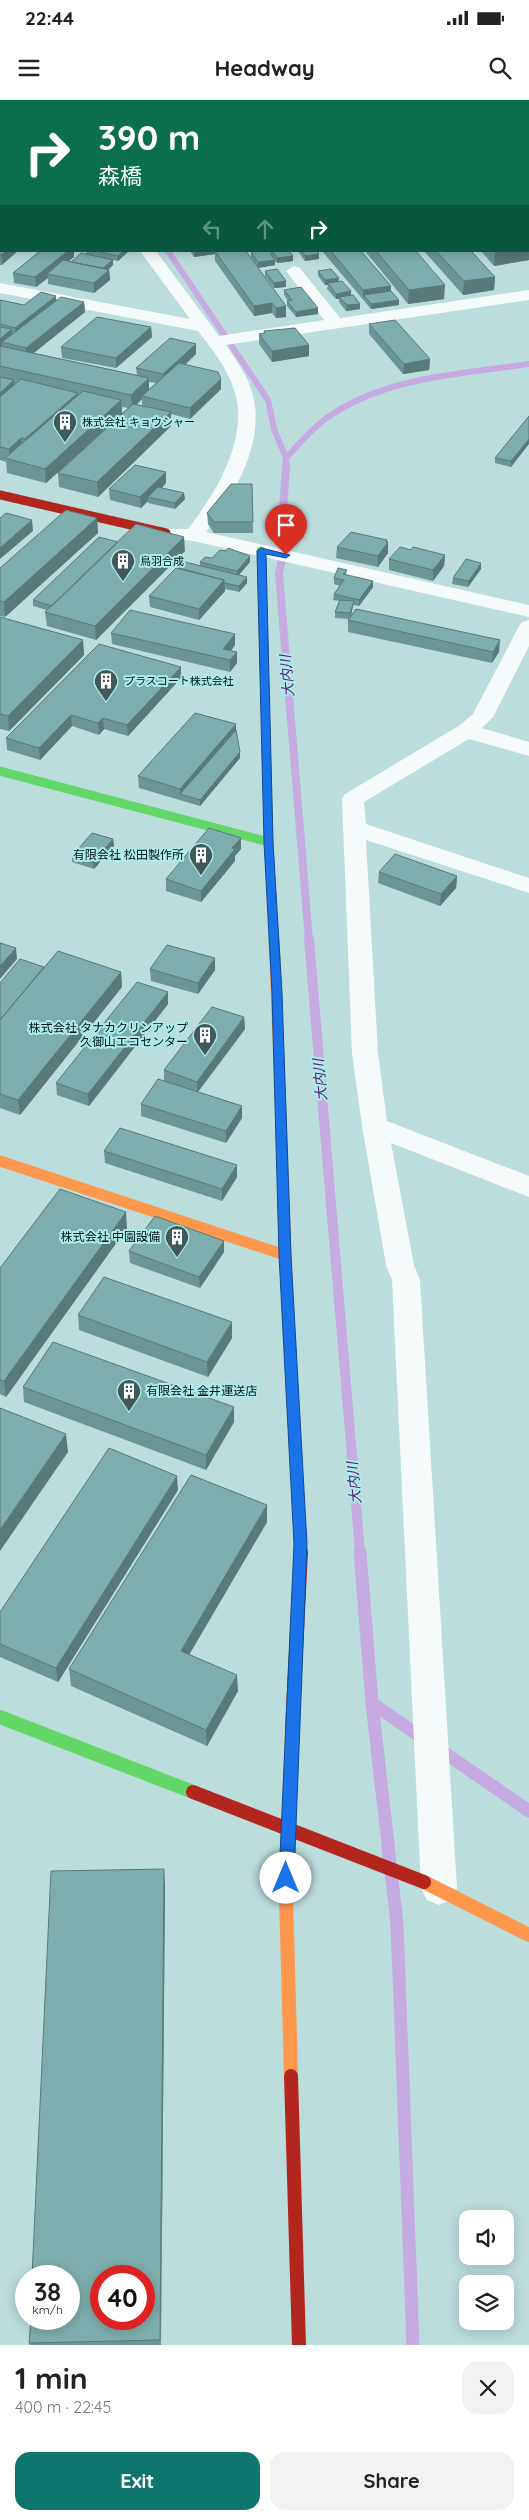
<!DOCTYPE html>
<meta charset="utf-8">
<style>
:root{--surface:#fff;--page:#f2f2f2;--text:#222;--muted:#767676;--accent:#0f766e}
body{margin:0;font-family:Quicksand,"Noto Sans JP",sans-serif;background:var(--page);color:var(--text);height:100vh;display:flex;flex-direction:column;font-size:19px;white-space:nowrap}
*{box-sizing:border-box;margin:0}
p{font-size:16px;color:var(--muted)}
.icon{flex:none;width:28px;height:28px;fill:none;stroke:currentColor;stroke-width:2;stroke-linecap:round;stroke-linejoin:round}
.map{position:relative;height:2245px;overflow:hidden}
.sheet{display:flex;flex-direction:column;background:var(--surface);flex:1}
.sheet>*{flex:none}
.guide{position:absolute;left:0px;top:0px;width:530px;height:152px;box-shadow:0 2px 12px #0003;background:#0b6e4f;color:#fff;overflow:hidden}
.fabs{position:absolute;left:459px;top:2110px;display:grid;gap:10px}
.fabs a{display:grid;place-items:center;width:55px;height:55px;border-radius:10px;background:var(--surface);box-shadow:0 2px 12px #0003;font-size:25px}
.speed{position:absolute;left:15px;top:2165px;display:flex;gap:10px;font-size:25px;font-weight:700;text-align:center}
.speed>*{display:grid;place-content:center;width:65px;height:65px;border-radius:50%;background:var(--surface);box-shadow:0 2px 12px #0003;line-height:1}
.speed small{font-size:12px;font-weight:400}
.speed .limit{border:8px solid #d22;background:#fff;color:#111}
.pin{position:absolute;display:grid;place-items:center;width:42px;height:42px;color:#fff;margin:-51px -21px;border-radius:50% 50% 50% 0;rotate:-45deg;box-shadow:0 0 5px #0007}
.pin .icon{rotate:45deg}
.me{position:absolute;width:55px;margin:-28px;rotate:0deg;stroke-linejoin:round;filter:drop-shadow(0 0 4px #0008)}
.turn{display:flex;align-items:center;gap:18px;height:105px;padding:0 15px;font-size:22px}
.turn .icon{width:65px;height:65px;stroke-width:2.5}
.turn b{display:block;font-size:35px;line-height:42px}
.lanes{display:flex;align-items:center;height:48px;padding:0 15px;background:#0003;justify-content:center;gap:25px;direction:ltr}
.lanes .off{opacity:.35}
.round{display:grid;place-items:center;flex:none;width:52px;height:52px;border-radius:15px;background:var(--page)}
.headline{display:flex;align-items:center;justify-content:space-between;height:85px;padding:0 15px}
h1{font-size:30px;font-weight:700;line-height:38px}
.primary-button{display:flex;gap:10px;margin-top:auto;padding:10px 15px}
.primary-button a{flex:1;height:58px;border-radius:15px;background:var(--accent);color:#fff;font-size:20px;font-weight:700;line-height:58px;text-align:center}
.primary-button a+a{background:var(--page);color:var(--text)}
.status{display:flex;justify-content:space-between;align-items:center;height:35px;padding:0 25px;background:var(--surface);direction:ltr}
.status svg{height:14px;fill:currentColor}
header{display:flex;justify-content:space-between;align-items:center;height:65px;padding:0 15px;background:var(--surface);font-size:22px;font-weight:700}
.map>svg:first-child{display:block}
</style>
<div class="status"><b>22:44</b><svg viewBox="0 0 49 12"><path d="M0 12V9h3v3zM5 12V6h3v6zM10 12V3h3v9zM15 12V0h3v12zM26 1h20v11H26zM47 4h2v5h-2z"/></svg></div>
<header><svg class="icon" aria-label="menu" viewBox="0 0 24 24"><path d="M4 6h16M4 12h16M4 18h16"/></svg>Headway<svg class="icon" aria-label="search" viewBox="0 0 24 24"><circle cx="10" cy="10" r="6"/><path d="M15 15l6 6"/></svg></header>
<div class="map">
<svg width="529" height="2245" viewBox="0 0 529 2245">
<rect width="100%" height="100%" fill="#bbdddc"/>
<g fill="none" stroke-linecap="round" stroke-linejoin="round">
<path stroke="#c6abe2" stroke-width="6" d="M168 151 268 300 274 329 286 358 285 367
M286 358C298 345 310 331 324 320 382 277 460 274 529 264"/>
<path stroke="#c6abe2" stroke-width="8" d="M286 365 281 441 285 446 279 473 309 840"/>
<path stroke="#c6abe2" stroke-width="10" d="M309 839 360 1453"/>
<path stroke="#c6abe2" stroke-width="13" d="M360 1452 372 1603 397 1824 413 2245
M372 1603 425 1640
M439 1649 529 1711"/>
<path fill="#f5fafa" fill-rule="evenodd" d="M39 0H53V1H39Z
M496 0H512V1H497Z
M140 151H156L219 236 324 220 286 171 294 166 300 168 340 218 529 190V200L226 245C236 260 247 275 252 292 267 340 234 396 206 432L529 505V517L193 441 159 437 156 433 159 429H188C216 393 248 340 235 293 229 270 212 249 198 231L0 193V183L190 219Z
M529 520V546L493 617 482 628 529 642V656L469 639 364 702 366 724 529 778V793L366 740 378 953 387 1021 529 1076V1097L391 1043 414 1165 420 1180 457 1788 451 1800 439 1805 427 1800 421 1788 392 1180 386 1165 362 1026 352 953 342 699 345 694 460 625 473 614 519 526 522 522Z"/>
<path stroke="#63d668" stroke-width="7" d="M115 1 117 0"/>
<path stroke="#63d668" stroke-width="9" d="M261 451 269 742 274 840
M0 671 269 742"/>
<path stroke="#63d668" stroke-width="11" d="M274 839 275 858"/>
<path stroke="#63d668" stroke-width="14" d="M0 1617 193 1692"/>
<path stroke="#ff974d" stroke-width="11" d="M275 858 289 1236
M0 1061 285 1155"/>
<path stroke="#ff974d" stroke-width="14" d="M424 1782 529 1835
M291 1976 286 1794 292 1629"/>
<path stroke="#b3261e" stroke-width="7" d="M87 1 89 0"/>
<path stroke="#b3261e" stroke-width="9" d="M0 395 166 433"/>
<path stroke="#b3261e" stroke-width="11" d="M289 1236 301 1453"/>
<path stroke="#b3261e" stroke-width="14" d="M292 1629 301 1452
M193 1692 424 1782
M291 1976 299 2245"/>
</g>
<path fill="#6c9695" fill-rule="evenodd" d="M226 0H270V1H227Z
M272 0H495L496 1H295V0L273 1Z
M518 0H529V10V1H520Z
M529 33V160L494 166 481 151H529Z
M1 107V129H0V108Z
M0 133 2 165H0Z
M40 151H74V157L68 161 71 162 86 154V151H129L118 161 113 160V165L109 169 110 180 94 193 48 184V178L36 187 14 183 13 173Z
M190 151H246L286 217 276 218 272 213 254 216 215 161V154L194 157Z
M271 151H289L293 161 277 163 275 161V165L258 168 251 157V152L271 154Z
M298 151H317L319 154V159L305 161Z
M322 151H361L391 186V191L399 200V205L371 209Z
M365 151H416L444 199 408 204Z
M424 151H471L495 177 494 190 463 195Z
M265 171 286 181V187L274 188 265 176Z
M318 171 338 182 360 204V209L346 211 339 202V199H336L327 189 328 185H325L318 176Z
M284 190 318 214 296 217 287 206V201H288L284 195Z
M0 198V200L24 205 57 200 84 202 85 212 34 253 137 275 136 268 196 244V254L186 264 221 289 190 319 171 314V326L98 397 59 387 58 373 78 354 46 383 7 373 6 362 0 360ZM149 282 156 283 149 289ZM142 299V306L137 304ZM122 307 128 308 122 313Z
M369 224 430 259 429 270 403 274 369 234Z
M151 227 152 237 116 268 62 258 61 247Z
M264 231 309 245V256L272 262 259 244V234L264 233Z
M529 316 511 367 495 363V358Z
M166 372V383L162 388 185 399 175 409 148 403V401L141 408 110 400 109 389Z
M252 384 253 433H214L208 424 207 413Z
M97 418 98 433 5 517 0 516V468Z
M387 440 388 453 378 467 336 458 337 447Z
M118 442 185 451 96 540 47 526 45 512 47 510 33 506V500Z
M411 450 445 455 444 466 433 481 389 470V459Z
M250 456V462L239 475 247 483 239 492 225 489V491L199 520 150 507 149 496 179 468 200 465V462L212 458Z
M481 469 468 487 452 484 453 478Z
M347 470 346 475 373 487 359 506 353 505 350 519 499 552 492 563 348 532V520L349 519 335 518V512L339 501 333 500 334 494 340 486 334 484V478Z
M0 517 83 540 84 555 9 631 0 629Z
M111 533 235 545 231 551 237 563 230 572 112 544Z
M99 544 181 578 128 636 104 629 99 635 72 626 40 660 7 650 6 638Z
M236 624V630L240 652V658L200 706 139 688 138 676Z
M113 739 114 746 94 769 72 762V756Z
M241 749 235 756V761L201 802 166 791V779Z
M379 772 457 776 456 788 440 806 378 783Z
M44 867 121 872 122 887 20 1015 0 1008V883Z
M150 869 215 870 198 894 151 881Z
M168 892V904L89 1006 57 995 56 983Z
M244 917 245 929 198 992 242 1006V1018L226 1043 141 1016V1004L164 981V970Z
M104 1051 237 1065V1077L222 1101 105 1063Z
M127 1128 6 1297 0 1294V1168Z
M224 1141V1152L200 1188 130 1163 129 1151Z
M78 1215 232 1238 208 1277 79 1230Z
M23 1287 234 1322 206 1370 24 1302Z
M178 1390 58 1582 0 1557V1512Z
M267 1405V1422L189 1554 238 1591 207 1646 71 1586 69 1569Z
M165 1785 161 2245H30L29 2243Z"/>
<path fill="#587a79" d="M233 0H270V1H233Z
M529 147V160L494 166 495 152 502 151H529Z
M6 151H18L2 165 1 155Z
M68 151H74V157L52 175 47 174 48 178 36 187 35 177Z
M123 151H129L118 161V156Z
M194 151H215V154L194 157Z
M319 154V159L305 161V156Z
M293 156V161L277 163V158Z
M113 160V165L102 175V170Z
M275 160V165L258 168V162Z
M109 170 110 180 94 193V183Z
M495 177 494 190 463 195 464 181Z
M339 178 338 183H328V185H325V180Z
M286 181V187L274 188V183Z
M445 185 444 199 408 204 409 190Z
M391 186V196L364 195 363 200V190Z
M351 191V197H339V199H336V194Z
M56 196 57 206 16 238 15 228Z
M399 200V205L371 209V204Z
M84 202 85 212 26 259V248Z
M272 203V213L254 216V206Z
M360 204V209L346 211 347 205Z
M286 206V217L276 218V208Z
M318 208V214L296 217V212Z
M151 227 152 237 116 268V258Z
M12 229 13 240 2 242V248L0 250V239Z
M196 244V254L163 285V274Z
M309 245V256L272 262V251Z
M430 259 429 270 403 274 404 264Z
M149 278V292L142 296V299L132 309 131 295Z
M221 279V289L190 319V308Z
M14 280 15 291 0 304V293Z
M78 293 79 307 26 353 25 339Z
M121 300 122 314 46 383 45 369Z
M171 312V326L98 397 97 382Z
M21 338 22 352 10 359 9 349Z
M529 339V344L511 367V361Z
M166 372V383L152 398 148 397V401L141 408 140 397Z
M184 393 185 399 175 409V403Z
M97 418 98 433 5 517 4 502Z
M32 420 33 431 0 459V448Z
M184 437 185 451 96 540 95 526Z
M387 440V444L388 442V453L378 467V456Z
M445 455 444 466 433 481V470Z
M250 456V462L237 477V471Z
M481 463V469L468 487 469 481Z
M247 477V483L239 492V486Z
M224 480 225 491 199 520V509Z
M373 481V487L359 506V500Z
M354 501 353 507 350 519V513Z
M235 534V545L224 559 223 549Z
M83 540 84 555 9 631 8 616Z
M500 540 499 552 492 563 493 552Z
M237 552V563L230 572V560Z
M181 567V578L128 636 127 625Z
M71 615 72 626 40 660 39 648Z
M103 618 104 629 99 635 98 623Z
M236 624V636L180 694V689Z
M240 652V658L200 706V700Z
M241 738V749L235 756V761L201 802V791L232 748Z
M113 739 114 746 94 769 93 763Z
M457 776 456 788 440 806 441 794Z
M16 848 17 859 0 879V866Z
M215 858V870L198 894V883Z
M121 872 122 887 20 1015 18 1000Z
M168 892V904L89 1006 88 994Z
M244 917 245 929 197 993V982Z
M242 1006V1018L226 1043V1031Z
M237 1065V1077L222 1101V1089Z
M126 1112 127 1128 6 1297 4 1281Z
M224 1141V1152L200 1188 199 1177Z
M232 1222V1238L208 1277 207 1262Z
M234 1307V1322L206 1370V1355Z
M66 1334 68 1352 0 1451V1430Z
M177 1376 178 1390 58 1582 56 1568Z
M267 1405V1422L182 1567 181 1551Z
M237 1575 238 1591 207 1646 206 1630Z
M164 1769 165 1785 161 2245Z"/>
<path fill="#7daead" stroke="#587a79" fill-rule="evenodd" d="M283 0H291L292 1H274Z
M297 0H332L333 1H299Z
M334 0H370L372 1H336Z
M373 0H398L400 1H375Z
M404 0H454L455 1H406Z
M471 0H495L496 1H461Z
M1 107V116H0V108Z
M0 133H1V151H6L1 155H0Z
M40 151H68L35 177 13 173Z
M96 151H123L118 156Z
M215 151H246L286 206 276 208 272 203 254 206Z
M256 151H269L275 160 258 162 251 152Z
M272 151H289L293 156 277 158Z
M302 151H317L319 154 305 156Z
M331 151H361L391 186 363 190Z
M376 151H416L445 185 409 190Z
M436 151H471L495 177 464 181Z
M81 153 113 160 103 168 71 162Z
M63 160 109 170 94 183 47 174Z
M277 169 286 181 274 183 265 171Z
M331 169 339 178 325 180 318 171Z
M342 181 351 191 336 194 328 183Z
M301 187 318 208 296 212 287 201 292 200 284 190Z
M391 191 399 200 371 204 364 195Z
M41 192 56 196 15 228 0 224V200L24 205Z
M353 195 360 204 347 205 339 197Z
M61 197 84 202 26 248 2 242Z
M97 217 151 227 116 258 61 247Z
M395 220 430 259 404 264 369 224Z
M0 227 12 229 0 239Z
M295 228 309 245 272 251 259 234 265 233 264 231Z
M170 238 196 244 163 274 136 268Z
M0 246 149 278 131 295 0 266Z
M179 263 218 272 221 279 190 308 142 296Z
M0 277 14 280 0 293Z
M21 279 78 293 25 339 21 338 9 349 0 347V297Z
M83 291 121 300 45 369 5 358Z
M133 304 171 312 97 382 58 373Z
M529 316V339L511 361 495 358Z
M135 365 166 372 140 397 109 389Z
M231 384H252L253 422H214L207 413Z
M158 387 184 393 175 403 148 397Z
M66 410 97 418 4 502 0 501V468Z
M6 413 32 420 0 448V418Z
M136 424 184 437 95 526 45 512Z
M351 432 387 440 386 442H388L378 456 337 447Z
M99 437 118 442 52 506 33 500Z
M400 447 411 450 413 447 445 455 433 470 389 459Z
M228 448 250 456 237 471 200 462 205 457 212 458 220 450 226 451Z
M466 459 481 463 469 481 453 478Z
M185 462 247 477 239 486 224 483V480L179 468Z
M176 468 224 480 199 509 149 496Z
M338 468 347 470 343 474 373 481 359 500 334 494 344 480 334 478Z
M340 500 354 501 350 513 335 512Z
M356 509 500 540 493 552 348 520Z
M130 510 235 534 223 549 237 552 230 560 111 533Z
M0 517 83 540 8 616 0 614Z
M99 544 181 567 127 625 103 618 98 623 71 615 39 648 6 638Z
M195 613 236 624 180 689 138 676Z
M236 630 240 652 200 700 180 694Z
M209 728 241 738 232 748 235 749 201 791 166 779Z
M92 733 113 739 93 763 72 756Z
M395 754 457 776 441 794 379 772Z
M0 843 16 848 0 866Z
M167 845 215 858 198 883 150 869Z
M58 851 121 872 18 1000 0 994V920Z
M20 859 44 867 0 920V883Z
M137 882 168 892 88 994 56 983Z
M212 907 244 917 197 982 164 970Z
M158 979 242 1006 226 1031 141 1004Z
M120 1028 237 1065 222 1089 104 1051Z
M60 1089 126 1112 4 1281 0 1280V1168Z
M155 1116 224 1141 199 1177 129 1151Z
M104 1177 232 1222 207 1262 78 1215Z
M53 1242 234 1307 206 1355 23 1287Z
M0 1308 66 1334 0 1430Z
M109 1348 177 1376 56 1568 0 1544V1512Z
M191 1375 267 1405 181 1551 237 1575 206 1630 69 1569Z
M164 1769 160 2240 29 2243 31 2219H69V2176H32L51 1771ZM101 2176H144V2219H101Z"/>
<path fill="#1a73e8" stroke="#114b97" d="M261 448 290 455 286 458 266 454 273 742 282 893 291 1155 307 1444 294 1778 292 1783 286 1785 281 1783 279 1778 294 1444 279 1155 272 893 264 742 257 451Z"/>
<defs>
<g id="building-pin" transform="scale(1.25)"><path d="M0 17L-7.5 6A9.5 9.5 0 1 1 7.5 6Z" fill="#415959" stroke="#adebe9"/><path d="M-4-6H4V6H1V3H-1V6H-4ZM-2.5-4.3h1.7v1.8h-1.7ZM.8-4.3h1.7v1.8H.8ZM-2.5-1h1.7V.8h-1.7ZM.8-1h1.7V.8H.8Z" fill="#fff"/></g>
</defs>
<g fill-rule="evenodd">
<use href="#building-pin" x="65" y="322"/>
<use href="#building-pin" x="123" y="461"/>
<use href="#building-pin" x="106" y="581"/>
<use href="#building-pin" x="201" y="755"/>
<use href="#building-pin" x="205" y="935"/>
<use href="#building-pin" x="177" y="1137"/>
<use href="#building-pin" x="129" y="1291"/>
</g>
<g text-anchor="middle" stroke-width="4" stroke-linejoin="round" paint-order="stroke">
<g font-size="11" fill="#001212" stroke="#adebe9" text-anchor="start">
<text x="82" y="326">株式会社 キョウシャー</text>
<text x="140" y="465">鳥羽合成</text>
<text x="124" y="585">プラスコート株式会社</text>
</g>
<g font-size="12" fill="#001212" stroke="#adebe9" text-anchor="end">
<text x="184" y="759">有限会社 松田製作所</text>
<text x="188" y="932">株式会社 タナカクリンアップ<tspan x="188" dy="14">久御山エコセンター</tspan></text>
<text x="160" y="1141">株式会社 中園設備</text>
<text x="146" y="1295" text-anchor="start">有限会社 金井運送店</text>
</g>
<g font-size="14" font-style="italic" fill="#581572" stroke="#adebe9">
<text transform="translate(287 576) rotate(-95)" y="5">大内川</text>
<text transform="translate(320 980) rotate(-95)" y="5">大内川</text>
<text transform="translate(354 1383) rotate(-95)" y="5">大内川</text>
</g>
</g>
</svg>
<div class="fabs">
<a><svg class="icon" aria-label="sound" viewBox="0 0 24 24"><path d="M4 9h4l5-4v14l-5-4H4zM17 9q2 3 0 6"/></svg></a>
<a><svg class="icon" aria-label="layers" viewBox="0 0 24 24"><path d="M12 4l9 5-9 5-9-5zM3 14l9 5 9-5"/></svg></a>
</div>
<div class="speed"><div>38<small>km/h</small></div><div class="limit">40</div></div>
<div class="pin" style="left:286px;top:455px;background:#d93025"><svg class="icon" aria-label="arrive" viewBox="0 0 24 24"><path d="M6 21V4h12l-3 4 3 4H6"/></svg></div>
<svg class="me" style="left:286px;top:1778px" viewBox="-20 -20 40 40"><circle r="19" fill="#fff"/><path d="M0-13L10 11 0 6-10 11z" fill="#1a73e8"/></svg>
<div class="guide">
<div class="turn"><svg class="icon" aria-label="right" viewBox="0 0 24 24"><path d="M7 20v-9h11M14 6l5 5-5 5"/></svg><div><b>390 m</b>森橋</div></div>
<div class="lanes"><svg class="icon off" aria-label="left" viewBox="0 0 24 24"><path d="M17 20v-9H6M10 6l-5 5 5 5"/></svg><svg class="icon off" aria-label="ahead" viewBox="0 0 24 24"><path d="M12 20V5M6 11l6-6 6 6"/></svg><svg class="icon" aria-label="right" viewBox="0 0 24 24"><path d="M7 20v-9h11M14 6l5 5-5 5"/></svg></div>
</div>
</div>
<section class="sheet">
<div class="headline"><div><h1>1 min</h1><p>400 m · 22:45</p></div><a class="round"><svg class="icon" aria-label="close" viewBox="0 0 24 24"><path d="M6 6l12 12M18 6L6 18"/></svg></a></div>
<div class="primary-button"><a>Exit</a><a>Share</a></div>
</section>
